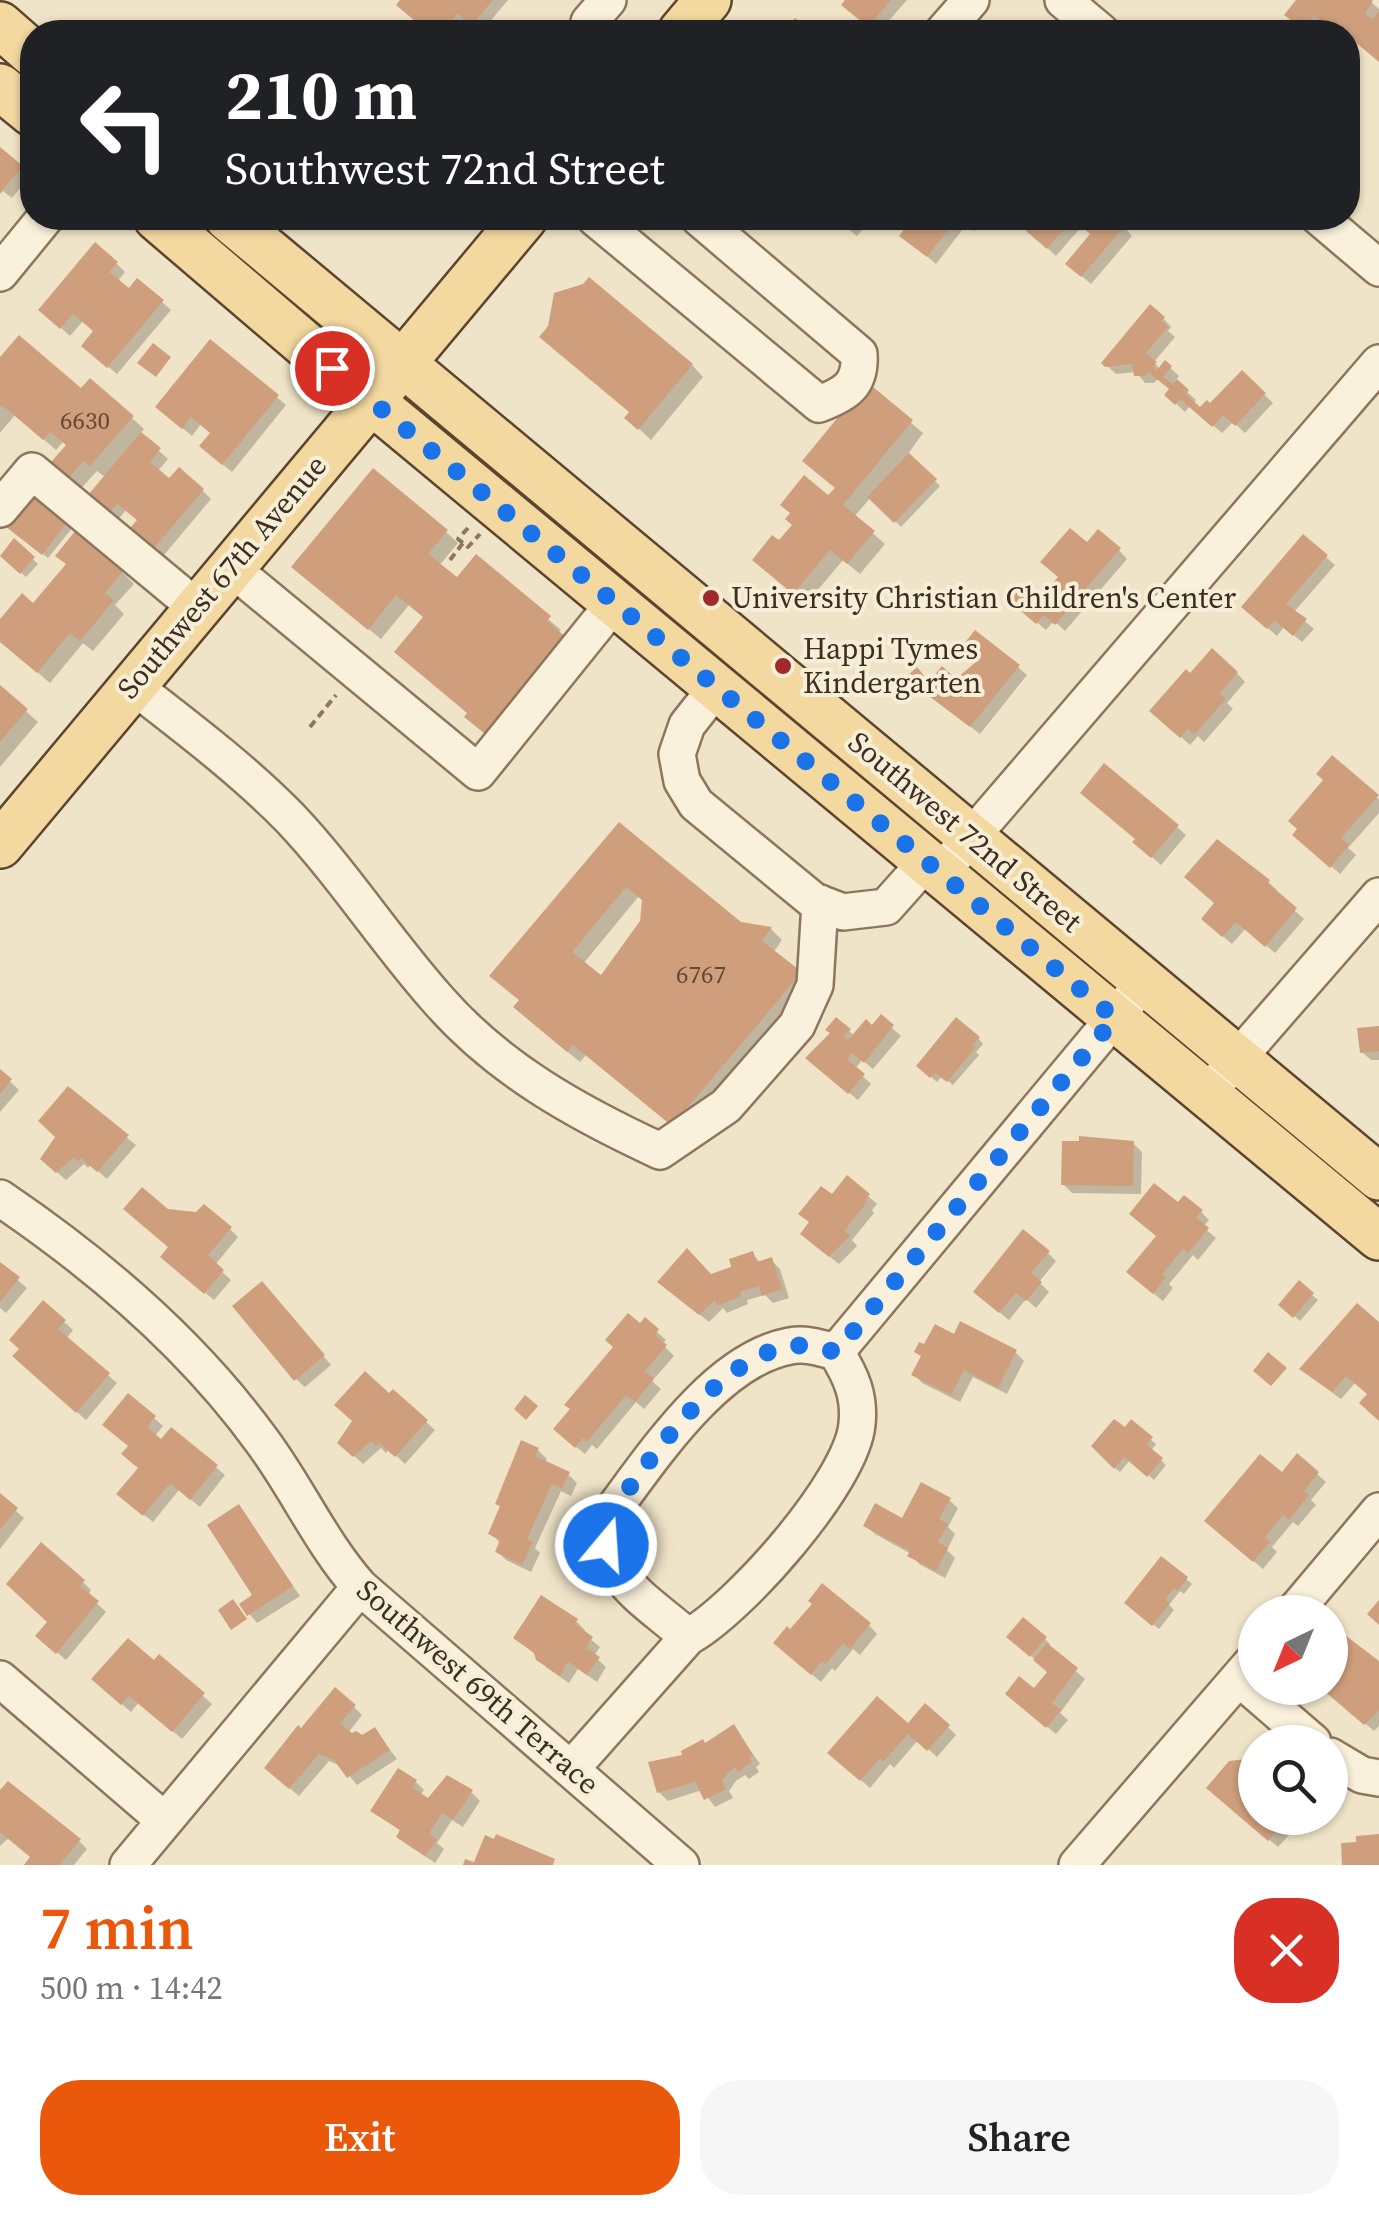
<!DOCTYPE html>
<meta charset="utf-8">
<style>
:root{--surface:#fff;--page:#f6f6f6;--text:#222;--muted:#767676;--accent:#ea580c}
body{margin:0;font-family:"Source Serif 4",serif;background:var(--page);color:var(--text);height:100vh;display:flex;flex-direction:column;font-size:38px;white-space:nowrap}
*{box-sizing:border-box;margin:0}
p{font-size:32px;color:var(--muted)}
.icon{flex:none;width:55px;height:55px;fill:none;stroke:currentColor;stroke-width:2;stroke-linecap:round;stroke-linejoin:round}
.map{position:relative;height:1865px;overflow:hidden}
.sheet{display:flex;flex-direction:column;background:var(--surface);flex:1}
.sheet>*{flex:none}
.hud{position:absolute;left:20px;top:20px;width:1340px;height:210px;border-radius:40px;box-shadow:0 2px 8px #0004;background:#202124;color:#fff;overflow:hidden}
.needle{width:65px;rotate:223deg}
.buttons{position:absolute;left:1238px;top:1595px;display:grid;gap:20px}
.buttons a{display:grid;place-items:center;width:110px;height:110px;border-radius:50%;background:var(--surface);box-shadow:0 2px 8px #0004;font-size:50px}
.pin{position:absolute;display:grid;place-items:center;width:85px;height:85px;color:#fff;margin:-42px;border:5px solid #fff;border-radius:50%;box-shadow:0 2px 10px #0007}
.me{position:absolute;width:110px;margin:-55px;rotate:18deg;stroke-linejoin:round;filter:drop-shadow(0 0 8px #0008)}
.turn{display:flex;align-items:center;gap:35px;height:210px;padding:0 40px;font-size:45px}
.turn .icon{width:130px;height:130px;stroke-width:2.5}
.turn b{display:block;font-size:70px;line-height:85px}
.round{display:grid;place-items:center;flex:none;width:105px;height:105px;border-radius:40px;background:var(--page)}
.head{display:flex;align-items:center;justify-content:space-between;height:170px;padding:0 40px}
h1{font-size:60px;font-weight:600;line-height:75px;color:var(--accent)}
.button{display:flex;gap:20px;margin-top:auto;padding:20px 40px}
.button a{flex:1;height:115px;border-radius:40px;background:var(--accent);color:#fff;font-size:40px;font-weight:600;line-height:115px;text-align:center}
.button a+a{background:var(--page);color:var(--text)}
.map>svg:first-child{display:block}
</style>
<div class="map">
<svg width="1379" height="1865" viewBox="0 0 1379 1865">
<rect width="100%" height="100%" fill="#f0e4c8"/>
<path fill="#0003" fill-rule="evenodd" d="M403 0H508L481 32 468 20 456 32H430L408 13Z
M849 0H907L879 32 853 13Z
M1299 0H1369L1379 9V60L1357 42 1352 48 1359 54 1353 61 1348 57V32H1308L1296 23Z
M0 150 30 176 12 198 3 191 0 194Z
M820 218H872L857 236 838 221 832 228Z
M917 218H985L975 231 966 225 936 264 903 236Z
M1041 218H1132L1125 228 1132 236 1091 284 1077 272 1093 234 1083 225 1056 256 1029 231Z
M116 263 125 272 117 282 129 292 162 302 171 310 117 374 93 354 96 332 83 321 70 336 50 318Z
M1163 318 1171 327 1168 331 1175 337 1154 362 1160 369 1165 363 1179 376 1175 381 1196 400 1193 404 1200 411 1210 406 1242 373 1273 403 1245 433 1233 422 1222 433 1190 406 1185 412 1167 395 1172 390 1158 379 1154 383H1145L1136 372 1116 374 1104 363Z
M211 342 286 405 232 472 211 455 213 433 201 424 192 436 167 415Z
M0 361 81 392 132 418 144 429 140 434 168 459 158 471 170 481 203 491 211 499 159 561 140 521 126 510 114 525 95 510 106 478 97 471 75 495 59 481 68 446 63 442 56 450 15 415 0 433Z
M692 365 703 377 651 440 628 418Z
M867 385 923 433 908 454 940 486 901 527 871 497 854 517 885 544 860 574 843 560 806 604 767 571 779 544 837 489Z
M29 492 73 527 48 558 10 528Z
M446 532 458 543 439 566 457 581 476 558 561 630 470 714 426 618 409 605 381 639 306 578Z
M14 542 38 564 26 577 2 555Z
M1087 546 1119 550 1127 559 1065 631 1054 621 1046 630 1021 609 1041 600Z
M1326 557 1335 565 1294 612 1314 629 1302 642 1284 627 1277 636 1253 615Z
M122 572 134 584 115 605 124 614 93 651 83 643 50 683 0 640V623Z
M1018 667 1027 675 980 734 917 686 956 683Z
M1237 673 1245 682 1227 703 1233 709 1204 742 1198 736 1190 745 1161 719 1190 677Z
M0 688 38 722 0 767Z
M1333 758 1379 799V813L1348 848 1356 855 1340 874 1304 843Z
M619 825 739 925 771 929 782 940 773 953 812 985 685 1136 586 1055 580 1062 528 1019ZM639 896 644 901 642 922 601 979 583 964Z
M1177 827 1186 835 1161 865 1144 850Z
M1268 882 1277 890 1275 893 1304 919 1275 953 1246 928 1232 944 1213 928Z
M881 1018 901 1036 873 1069 862 1060 855 1069 871 1084 858 1100 817 1067 849 1031 855 1036 872 1028Z
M1379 1028V1060H1371L1362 1052Z
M978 1038 983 1044 976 1052 979 1055 953 1085 942 1076 937 1082 924 1071Z
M0 1072 19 1090 0 1112Z
M68 1090 136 1145 107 1179 91 1165 88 1168 84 1164 66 1180 52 1168Z
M1133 1143 1142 1152 1141 1194 1072 1193 1063 1184Z
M868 1196 877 1204 872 1210 874 1213 852 1240 857 1246 839 1264 811 1242V1223L832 1197Z
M1178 1206 1201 1212 1209 1220 1203 1227 1216 1238 1198 1260 1193 1255 1169 1284 1173 1288 1163 1301 1138 1281 1158 1236Z
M167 1211 230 1229 238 1237 215 1265 231 1280 214 1300 172 1265Z
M1048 1253 1056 1261 1039 1282 1049 1292 1036 1308 1026 1299 1009 1320 984 1300Z
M752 1254 761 1263 771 1260 780 1269 789 1298 773 1303 765 1295 747 1300 748 1304 727 1313 723 1308 709 1322 669 1290 734 1269Z
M0 1265 27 1288 6 1313 0 1308Z
M1299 1284 1318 1300 1300 1321 1282 1305Z
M270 1293 331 1365 305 1387 296 1379Z
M43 1303 73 1330 66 1339 117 1383 86 1420 24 1365Z
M645 1321 666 1340 662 1344 674 1356 652 1381 661 1389 644 1409 636 1402 597 1449 592 1445 585 1454 565 1438Z
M1379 1325V1419L1370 1394 1356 1382 1341 1399 1311 1377Z
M955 1337 1015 1352 1024 1361 1007 1394 973 1377 960 1402 922 1383 914 1374Z
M393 1392 435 1430 405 1464 389 1449 386 1453 381 1448 363 1464 340 1443Z
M154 1418 163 1426 155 1436 162 1442 172 1430 225 1475 200 1507 179 1490 153 1522 128 1502 140 1468 130 1446Z
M1132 1423 1156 1444 1151 1451 1166 1465 1154 1480 1130 1460 1120 1472 1109 1463Z
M522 1443 538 1450 547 1459 544 1463 568 1474 577 1483 571 1496 561 1491 535 1548 540 1553 531 1572 506 1560 498 1552 499 1542 491 1533Z
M1298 1457 1326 1482 1311 1500 1316 1505 1298 1526 1293 1522 1272 1547 1277 1552 1263 1569 1216 1530 1282 1475Z
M0 1497 24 1518 0 1549Z
M949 1500 958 1508 948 1527 955 1534 947 1550 955 1558 945 1578 919 1564 911 1554 875 1534 866 1526 903 1521Z
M239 1507 300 1596 257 1623 242 1605 256 1596Z
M1186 1579 1192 1584 1184 1594 1180 1591 1169 1605 1174 1610 1159 1629 1132 1608Z
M83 1582 91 1590 88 1595 106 1612 66 1660 38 1636Z
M576 1621 585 1630 583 1633 600 1647 594 1656 606 1667 597 1682 578 1669 569 1683 547 1668 537 1655 516 1638Z
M869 1625 877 1634 860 1655 853 1649 835 1671 832 1668 821 1682 784 1651Z
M1010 1637 1045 1639 1050 1644 1048 1647 1085 1679 1060 1713 1068 1720 1056 1734 1016 1702 1034 1691 1049 1672Z
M1345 1639 1379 1666V1726L1374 1731 1326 1690 1335 1680 1330 1676V1657Z
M159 1657 212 1704 182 1739 139 1702 131 1712 102 1687 154 1663Z
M354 1707 362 1715 348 1733 362 1738 375 1730 397 1759 357 1785 341 1766 329 1761 299 1796 276 1777 301 1732Z
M908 1726 948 1727 956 1735 937 1757 918 1740 894 1768 890 1764 870 1788 839 1761Z
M734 1727 760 1764 756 1767 759 1772 749 1779 745 1775 736 1781 729 1791 733 1798 715 1807 702 1790 668 1801 659 1792 686 1756Z
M1255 1754V1818H1304L1278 1847 1218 1796Z
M415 1781 424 1790 420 1796 429 1801 471 1792 480 1801 463 1827 452 1820 437 1843 444 1849 435 1863 408 1845 399 1836 402 1832 374 1811Z
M0 1794 79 1841 87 1849 74 1865H27L33 1858 9 1838 0 1846Z"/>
<path fill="#cf9f7d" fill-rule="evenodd" d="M400 0H493L471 25 458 13 441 32H428L396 5Z
M845 0H891L868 27 841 5Z
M1296 0H1373L1365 14 1372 19 1379 11V62L1348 36V32H1316L1321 22 1314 15 1303 29 1284 15Z
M795 18 812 32H783Z
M0 147 23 166 0 193Z
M832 218H856L847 229Z
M913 218H970L965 224 957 218 927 257 899 236Z
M1037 218H1116L1125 226 1081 277 1065 264 1090 234 1073 219 1047 249 1026 231Z
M95 242 118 262 109 272 129 288 137 278 164 300 107 368 81 346 93 331 73 314 60 329 38 310Z
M589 277 693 364 638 430 624 418 629 412 539 337 548 326 554 293 583 284Z
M1150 304 1165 317 1161 321 1168 327 1146 353 1157 362 1153 366 1157 370 1165 360 1172 366 1163 377 1173 384 1177 379 1189 390 1186 394 1200 407 1207 400 1210 403 1242 370 1266 393 1235 426 1223 415 1212 427 1180 399 1175 405 1164 395 1169 389 1148 372 1145 376H1134L1132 364 1105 367 1101 363Z
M19 335 81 388 90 378 134 416 90 466 84 461 62 485 44 470 66 445 50 432 43 440 2 405 0 408V357Z
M210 339 279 395 222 465 199 446 210 433 191 417 182 429 155 407Z
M153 343 171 357 156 377 137 363Z
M867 382 913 420 843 505 875 531 847 564 830 550 793 594 752 560 772 535 779 540 792 525 785 519 790 513 780 505 804 475 828 495 835 488 802 461Z
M141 432 161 448 150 462 169 478 179 467 204 489 149 554 125 534 137 520 117 504 104 518 83 501Z
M909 453 937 479 894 523 867 497Z
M373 468 448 530 428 554 457 577 476 554 551 616 547 621 569 640 489 737 464 717 467 713 394 652 423 617 396 595 368 630 291 567Z
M28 488 69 520 42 555 1 523Z
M1070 528 1087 542 1098 529 1121 548 1055 625 1044 615 1036 624 1009 601 1025 582 1041 597 1058 577 1040 562Z
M76 530 124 570 105 593 114 600 80 641 70 633 37 673 0 642V619L22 593 33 603 66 564 55 556Z
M1303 534 1328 555 1286 604 1307 619 1293 636 1274 620 1267 629 1241 607Z
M14 538 35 557 20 574 0 556Z
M975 630 1020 665 970 727 905 678 917 667 929 682 942 666 956 679 978 660 963 645Z
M1212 648 1238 672 1220 693 1226 699 1194 735 1188 729 1180 738 1149 711 1186 669 1190 673Z
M0 685 28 709 0 742Z
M1332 755 1379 795 1341 838 1349 845 1330 868 1292 835 1297 829 1288 821 1323 780 1316 774Z
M1104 763 1179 825 1151 858 1132 842 1135 839 1080 793Z
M619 822 741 922 772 927 762 941 802 972 672 1126 573 1045 567 1052 513 1007 519 1000 489 976ZM626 887 642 900 640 921 601 975 572 952Z
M1217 839 1270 880 1268 883 1297 908 1265 947 1236 922 1222 937 1201 919 1214 903 1184 877Z
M881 1014 894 1025 864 1063 852 1053 847 1059 865 1074 848 1094 805 1058 830 1033 825 1030 836 1017 851 1029 844 1037 848 1040 866 1019 872 1025Z
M956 1017 980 1037 972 1046 975 1048 947 1082 935 1073 930 1078 916 1066Z
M1379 1026V1051L1360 1053 1357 1028Z
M0 1069 12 1079 0 1094Z
M68 1086 129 1135 97 1172 81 1158 78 1162 74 1157 56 1173 40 1159 55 1137 38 1121Z
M1079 1136 1134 1141 1133 1186 1061 1185 1062 1141H1079Z
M847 1175 870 1194 865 1200 867 1202 844 1231 851 1235 829 1257 800 1234 809 1222 798 1214 821 1186 832 1194Z
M1154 1183 1178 1202 1184 1195 1203 1210 1196 1217 1209 1228 1188 1253 1183 1249 1162 1274 1166 1277 1153 1294 1126 1272 1156 1236 1129 1214Z
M142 1187 168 1209 196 1212 204 1204 232 1227 208 1255 224 1270 204 1294 160 1257 168 1247 123 1209Z
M1023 1229 1050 1251 1031 1273 1042 1282 1026 1301 1016 1293 999 1313 973 1292Z
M687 1248 711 1274 731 1267 729 1259 753 1251 757 1262 772 1257 782 1289 762 1296 759 1286 740 1292 741 1296 717 1306 715 1300 699 1315 657 1282Z
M0 1262 20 1277 0 1302Z
M1299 1280 1314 1293 1293 1318 1278 1305Z
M262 1281 325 1355 294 1381 232 1306Z
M43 1300 66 1320 58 1329 110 1373 76 1413 12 1356 19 1349 9 1340Z
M1357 1303 1379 1322V1421L1359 1403 1367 1394 1346 1376 1332 1392 1299 1369Z
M628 1313 640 1323 645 1317 659 1329 655 1335 667 1345 645 1371 654 1379 635 1402 626 1395 587 1442 583 1438 575 1448 553 1429 570 1409 564 1405 613 1347 605 1340Z
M960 1321 1017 1350 998 1388 964 1370 951 1395 911 1375 921 1356 914 1352 919 1342 924 1344 935 1324 954 1334Z
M1268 1352 1287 1368 1271 1386 1253 1371Z
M365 1371 389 1393 393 1389 428 1420 395 1457 379 1443 376 1446 371 1441 353 1457 337 1443 352 1421 334 1405Z
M128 1393 156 1416 147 1427 161 1439 171 1427 218 1465 190 1500 170 1483 143 1516 116 1494 138 1468 121 1454 128 1446 102 1425Z
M525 1395 538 1406 526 1420 514 1409Z
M1114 1419 1125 1427 1131 1419 1153 1437 1147 1445 1163 1458 1147 1477 1124 1457 1114 1469 1091 1446Z
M521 1440 539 1448 535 1456 570 1472 562 1489 552 1484 527 1539 533 1542 522 1565 495 1552 500 1540 488 1534 500 1506 495 1504Z
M1297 1453 1319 1472 1304 1491 1309 1495 1289 1520 1283 1515 1265 1537 1270 1542 1253 1562 1204 1521 1260 1454 1282 1472Z
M921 1482 951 1498 939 1519 948 1524 938 1542 948 1548 936 1571 907 1556 910 1551 863 1526 875 1503 902 1518Z
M0 1493 18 1508 0 1530Z
M239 1504 293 1586 247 1616 239 1604 252 1595 207 1525Z
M41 1542 85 1580 80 1586 99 1601 56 1654 35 1636 47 1622 6 1584Z
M1161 1556 1188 1577 1178 1591 1174 1588 1165 1599 1170 1603 1152 1626 1124 1603Z
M822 1583 871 1623 850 1649 843 1643 826 1664 822 1661 811 1675 773 1643 787 1626 790 1629 812 1604 808 1601Z
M541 1595 578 1619 575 1624 593 1637 586 1648 600 1657 587 1675 568 1662 560 1676 536 1660 534 1653 513 1638Z
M233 1599 247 1619 231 1630 218 1610Z
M1379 1600V1625L1367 1614Z
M1023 1617 1047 1637 1030 1657 1006 1637Z
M1345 1635 1379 1661V1711L1364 1725 1323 1690 1330 1688 1332 1679 1330 1653Z
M128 1638 154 1660 159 1654 205 1693 172 1732 129 1696 121 1705 91 1679Z
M1047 1643 1078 1668 1052 1703 1061 1710 1046 1728 1005 1694 1019 1676 1034 1688 1047 1672 1033 1660Z
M335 1687 356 1705 340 1723 352 1733 356 1731 362 1735 375 1727 390 1750 347 1778 334 1760 319 1754 289 1789 264 1768 298 1725 301 1728Z
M877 1696 908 1723 925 1703 950 1725 927 1751 908 1734 884 1761 880 1758 860 1781 827 1753Z
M734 1724 753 1755 749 1758 752 1762 738 1772 735 1767 728 1773 722 1781 726 1789 704 1800 695 1782 657 1793 648 1762 682 1755 681 1751 703 1739 705 1743Z
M1255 1750V1818H1288L1268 1841 1206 1788 1229 1761 1247 1759Z
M398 1768 417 1780 412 1787 428 1798 447 1775 473 1790 453 1820 442 1813 429 1834 437 1839 425 1856 396 1837 400 1830 370 1811Z
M8 1781 81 1839 59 1865H24L30 1857 0 1832V1790Z
M496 1834 555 1859 553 1865H463L465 1859 474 1862 485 1835 494 1839Z
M1379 1834V1865H1342L1341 1843 1356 1842V1836Z"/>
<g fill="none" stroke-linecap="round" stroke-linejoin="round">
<g stroke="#8d765c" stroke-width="40">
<path id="minor" d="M1063 0 1101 32
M589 22 608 0
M943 32 971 0
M595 218 819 404C846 394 861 385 859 354L699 218
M1320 218 1379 268
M0 273 45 218
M0 509 32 471 196 607
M230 567 478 772 615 602
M132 685C186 727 242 769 290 818 344 875 387 943 440 1002 500 1070 578 1113 660 1151L726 1106 797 1025 815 985 820 903
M717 687 687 725 677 754 682 781 696 804 814 901 843 912 886 907 927 861
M954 857 1379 363
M1223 1075 1379 896
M0 1198C99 1265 191 1343 262 1441 297 1488 321 1543 360 1587L681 1865
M1294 1612 1379 1511
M688 1637C647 1600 587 1571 615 1507 656 1452 718 1359 790 1346 806 1343 821 1348 836 1352L1130 999
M1239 1678 1313 1742
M0 1679 164 1820
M1330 1756 1362 1775 1379 1778
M571 1769 688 1637C738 1610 852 1482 857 1424 860 1396 851 1376 836 1352
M128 1865 360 1587
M1077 1865 1255 1659"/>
</g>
<g stroke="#5b4430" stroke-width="50">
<path id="major" d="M0 25 32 53
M681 32 708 0
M0 87 32 113
M157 218 370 400 1379 1237
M228 218 1379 1177
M0 845 524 218"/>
</g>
<path stroke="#8d765c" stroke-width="4" stroke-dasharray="8 5" stroke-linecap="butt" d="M468 528 458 539 468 547 480 534
M450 560 463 543
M310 727 336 695"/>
<use href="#minor" stroke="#faf1dc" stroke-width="35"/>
<use href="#major" stroke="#f3d9a0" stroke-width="45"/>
</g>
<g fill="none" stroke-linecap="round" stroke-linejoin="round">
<path stroke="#1a73e8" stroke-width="18" stroke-dasharray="0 32.4" d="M332 368 1115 1018 836 1352C821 1348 806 1344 790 1346 719 1358 655 1452 615 1508L609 1521 606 1545"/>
</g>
<g fill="#9e2a2b" stroke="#f7eed8" stroke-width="4">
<circle cx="711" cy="598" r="10"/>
<circle cx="783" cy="666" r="10"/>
</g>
<g text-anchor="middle" stroke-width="8" stroke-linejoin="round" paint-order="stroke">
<g font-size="25" fill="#624a37">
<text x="85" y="429">6630</text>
<text x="701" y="983">6767</text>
</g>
<g font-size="30" fill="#3d2e20" stroke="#f7eed8">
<text transform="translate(222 577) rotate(-50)" y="10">Southwest 67th Avenue</text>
<text transform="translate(965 832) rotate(40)" y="10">Southwest 72nd Street</text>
<text transform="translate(478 1687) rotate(41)" y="10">Southwest 69th Terrace</text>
</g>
<g font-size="30" fill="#3d2e20" stroke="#f7eed8" text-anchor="start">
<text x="731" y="608">University Christian Children's Center</text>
<text x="803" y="659">Happi Tymes<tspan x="803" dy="34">Kindergarten</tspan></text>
</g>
</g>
</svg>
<div class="buttons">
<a><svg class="needle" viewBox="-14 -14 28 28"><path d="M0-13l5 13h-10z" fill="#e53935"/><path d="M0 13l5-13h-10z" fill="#767676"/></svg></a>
<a><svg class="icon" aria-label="search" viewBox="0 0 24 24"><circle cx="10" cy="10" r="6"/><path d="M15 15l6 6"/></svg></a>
</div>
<div class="pin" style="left:332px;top:368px;background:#d93025"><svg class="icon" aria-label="arrive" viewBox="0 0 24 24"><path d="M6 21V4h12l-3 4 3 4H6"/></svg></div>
<svg class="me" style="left:606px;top:1545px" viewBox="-20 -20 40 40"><circle r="17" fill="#1a73e8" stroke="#fff" stroke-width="3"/><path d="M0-11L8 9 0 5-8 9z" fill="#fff"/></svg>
<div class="hud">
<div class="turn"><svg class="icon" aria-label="left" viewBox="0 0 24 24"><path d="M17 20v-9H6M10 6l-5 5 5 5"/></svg><div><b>210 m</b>Southwest 72nd Street</div></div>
</div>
</div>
<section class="sheet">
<div class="head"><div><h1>7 min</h1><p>500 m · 14:42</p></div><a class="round" style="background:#d93025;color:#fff"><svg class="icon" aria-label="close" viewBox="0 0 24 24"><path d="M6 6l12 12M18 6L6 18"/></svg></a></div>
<div class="button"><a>Exit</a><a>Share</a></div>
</section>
